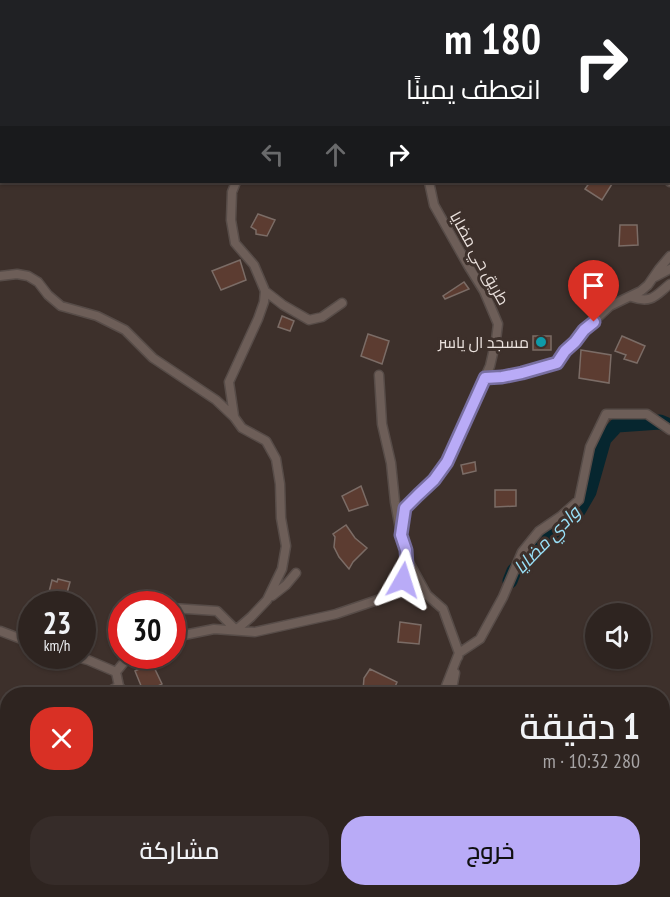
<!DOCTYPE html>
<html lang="ar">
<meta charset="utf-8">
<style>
:root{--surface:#2e2420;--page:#362c29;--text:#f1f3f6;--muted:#a7a4a5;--line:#49413e;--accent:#b9abf7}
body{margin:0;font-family:"PT Sans Narrow",Cairo,sans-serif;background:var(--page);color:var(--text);direction:rtl;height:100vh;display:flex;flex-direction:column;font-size:22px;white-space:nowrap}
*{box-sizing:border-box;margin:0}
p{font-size:20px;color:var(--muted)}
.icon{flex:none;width:33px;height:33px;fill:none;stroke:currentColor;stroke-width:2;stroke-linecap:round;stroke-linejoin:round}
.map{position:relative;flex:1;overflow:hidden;direction:ltr}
.side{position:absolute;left:0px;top:687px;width:670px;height:210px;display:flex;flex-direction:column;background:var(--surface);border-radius:24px 24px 0 0;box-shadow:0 2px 4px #0004,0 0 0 2px var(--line);direction:rtl}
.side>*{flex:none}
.hud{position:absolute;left:0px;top:0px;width:670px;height:183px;box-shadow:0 2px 4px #0004,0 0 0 2px var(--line);direction:rtl;background:#202124;color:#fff;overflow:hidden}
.fabs{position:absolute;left:585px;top:603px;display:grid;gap:12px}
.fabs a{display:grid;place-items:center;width:66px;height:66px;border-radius:50%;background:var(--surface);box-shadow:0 2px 4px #0004,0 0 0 2px var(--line);font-size:30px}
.speed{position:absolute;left:18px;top:591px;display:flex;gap:12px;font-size:30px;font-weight:700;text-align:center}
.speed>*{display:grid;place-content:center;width:78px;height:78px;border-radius:50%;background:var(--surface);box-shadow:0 2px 4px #0004,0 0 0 2px var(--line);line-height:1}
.speed small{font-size:15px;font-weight:400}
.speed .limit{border:9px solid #d22;background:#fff;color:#111}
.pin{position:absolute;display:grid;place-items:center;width:51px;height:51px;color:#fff;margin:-62px -26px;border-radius:50% 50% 50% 0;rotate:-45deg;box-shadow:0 0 6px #0007}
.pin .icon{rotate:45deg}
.me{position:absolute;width:66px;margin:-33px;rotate:6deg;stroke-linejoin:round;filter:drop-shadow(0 0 4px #0008)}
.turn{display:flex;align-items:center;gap:21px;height:126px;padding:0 30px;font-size:27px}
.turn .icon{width:78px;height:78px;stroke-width:2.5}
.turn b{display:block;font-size:42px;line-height:51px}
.lanes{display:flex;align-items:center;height:57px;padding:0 30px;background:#0003;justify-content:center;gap:30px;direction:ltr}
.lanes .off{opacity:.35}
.round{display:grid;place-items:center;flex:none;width:63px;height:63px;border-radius:24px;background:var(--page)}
.summary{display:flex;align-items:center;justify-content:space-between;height:102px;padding:0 30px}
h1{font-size:36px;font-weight:600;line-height:45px}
.action{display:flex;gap:12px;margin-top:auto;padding:12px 30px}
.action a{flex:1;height:69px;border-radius:24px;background:var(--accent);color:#111;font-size:24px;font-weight:600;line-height:69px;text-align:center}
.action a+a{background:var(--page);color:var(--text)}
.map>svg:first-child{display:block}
</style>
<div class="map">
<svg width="670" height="897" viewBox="0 0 670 897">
<rect width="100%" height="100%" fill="#3d302b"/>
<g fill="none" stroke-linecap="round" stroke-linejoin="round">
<path stroke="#06262f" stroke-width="2" d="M230 2 232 0
M0 170 2 169"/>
<path stroke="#06262f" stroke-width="15" d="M510 581 514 571 545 540 578 511 589 492 604 439 617 425 660 422 670 426"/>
</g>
<path fill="#5c3c31" stroke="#7b6c66" stroke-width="1.5" d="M590 182H608L612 184 602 200 585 189Z
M258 214 275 220 267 236 256 234V230L251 227Z
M620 225H637L638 245 619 246Z
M240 260 246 280 221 290 212 271Z
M464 282 469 289 445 299 443 296Z
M282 316 294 321 290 331 278 327Z
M368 334 389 341 382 364 361 356Z
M533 336H551V350H533Z
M622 336 645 346 637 363 624 359 626 355 615 351Z
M581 350 611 355 609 383 579 378Z
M475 462 476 471 463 474 461 465Z
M361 486 368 505 349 511 342 496Z
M495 490H516V506L495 507Z
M346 525 355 538 367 548 353 562 349 569 339 557 334 547 335 537 333 534Z
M58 579 70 582 64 604H46L52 580 57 582Z
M400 622 421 625 419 644 398 642Z
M152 663 162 684 144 693 135 671Z
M370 669 397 682 392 694 383 689 378 693 363 690 364 678Z"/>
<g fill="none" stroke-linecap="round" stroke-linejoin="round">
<g stroke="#574c48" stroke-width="11">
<path id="minor" d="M87 0 88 2
M669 57H670
M669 181 670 182
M236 182 232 192 231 220 235 243 254 265 265 291
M0 276 17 274 28 276 38 282 48 295 61 306 97 316 125 330 153 358 216 400 234 417 242 428 266 441 276 459 280 484 281 518 286 546 282 569 267 600 251 617 236 630 217 611 172 608
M655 277 670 269
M632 297C652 304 656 295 670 284
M379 375 382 424 391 463 395 502 400 529
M485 378 502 377 522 373 557 363 565 351 575 342 584 330 610 306 641 291 648 285 659 269 670 256
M234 416 229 382 258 319 264 302 265 291 283 305 309 320 322 317 342 303
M407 559 427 595
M398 593 427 595 443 609 459 653 458 657
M272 596 286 585 296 573
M0 631 32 643
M172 640 184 635 214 629 255 632 336 614 398 593 407 566 406 550 401 535 406 508 418 495 434 480 447 462 490 366 496 340 498 324 484 291 469 267 434 205 429 182
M72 656 88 660 116 672
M104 694 119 686
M125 694 119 686 116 672 125 661 138 656
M443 694 459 653 480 639 503 597 522 552 539 531 561 516 579 500 590 447 606 414H647L670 430
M451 694 455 673
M0 749 8 747
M663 829 670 827
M0 850 8 852
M581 890 596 897
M355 897 358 890
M524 897 525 890"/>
</g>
<g stroke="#574c48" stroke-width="15">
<path id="secondary" d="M276 2 278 0
M0 122 2 121"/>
</g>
<use href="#minor" stroke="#6d5e58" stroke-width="8"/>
<use href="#secondary" stroke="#8b6945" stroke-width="12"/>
</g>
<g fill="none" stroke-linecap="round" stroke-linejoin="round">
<g stroke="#786fa1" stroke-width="15">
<path id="route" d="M403 580 407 566 406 550 401 535 405 508 418 495 434 480 447 462 485 378 502 377 522 373 557 363 565 351 575 342 584 330 594 322"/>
</g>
<use href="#route" stroke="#b9abf7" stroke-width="10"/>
</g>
<circle fill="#0f9aa8" stroke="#3d302b" stroke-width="2" cx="541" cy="342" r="6"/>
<g text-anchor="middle" stroke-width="6" stroke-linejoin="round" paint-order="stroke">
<g font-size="16" fill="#eae1dd" stroke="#3d302b">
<text transform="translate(480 258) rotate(61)" y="6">طريق حي مضايا</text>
</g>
<g font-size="16" fill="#eae1dd" stroke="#3d302b" text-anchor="end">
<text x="529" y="348">مسجد ال ياسر</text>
</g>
<g font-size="18" font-style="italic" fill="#9ae2fa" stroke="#3d302b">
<text transform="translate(547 540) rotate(-46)" y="6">وادي مضايا</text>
</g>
</g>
</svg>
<div class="fabs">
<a><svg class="icon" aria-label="sound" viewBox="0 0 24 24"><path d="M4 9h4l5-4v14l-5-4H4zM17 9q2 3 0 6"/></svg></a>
</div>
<div class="speed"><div>23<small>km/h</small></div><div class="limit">30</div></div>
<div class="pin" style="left:594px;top:322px;background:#d93025"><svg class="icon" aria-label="arrive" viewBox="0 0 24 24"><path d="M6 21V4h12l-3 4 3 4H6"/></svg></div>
<svg class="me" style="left:403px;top:580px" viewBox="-20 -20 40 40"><path d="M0-17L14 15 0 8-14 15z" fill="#b9abf7" stroke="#fff" stroke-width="4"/></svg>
<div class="hud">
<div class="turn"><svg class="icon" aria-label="right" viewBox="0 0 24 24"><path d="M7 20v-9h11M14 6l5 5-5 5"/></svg><div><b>180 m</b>انعطف يمينًا</div></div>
<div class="lanes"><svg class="icon off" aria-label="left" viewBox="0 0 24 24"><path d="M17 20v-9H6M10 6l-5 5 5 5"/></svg><svg class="icon off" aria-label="ahead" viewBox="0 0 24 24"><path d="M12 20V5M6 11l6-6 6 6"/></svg><svg class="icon" aria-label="right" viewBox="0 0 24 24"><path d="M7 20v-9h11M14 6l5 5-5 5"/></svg></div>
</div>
<section class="side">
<div class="summary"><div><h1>1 دقيقة</h1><p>280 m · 10:32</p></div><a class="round" style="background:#d93025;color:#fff"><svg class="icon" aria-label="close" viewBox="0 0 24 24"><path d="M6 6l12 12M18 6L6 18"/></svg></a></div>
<div class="action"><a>خروج</a><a>مشاركة</a></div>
</section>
</div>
